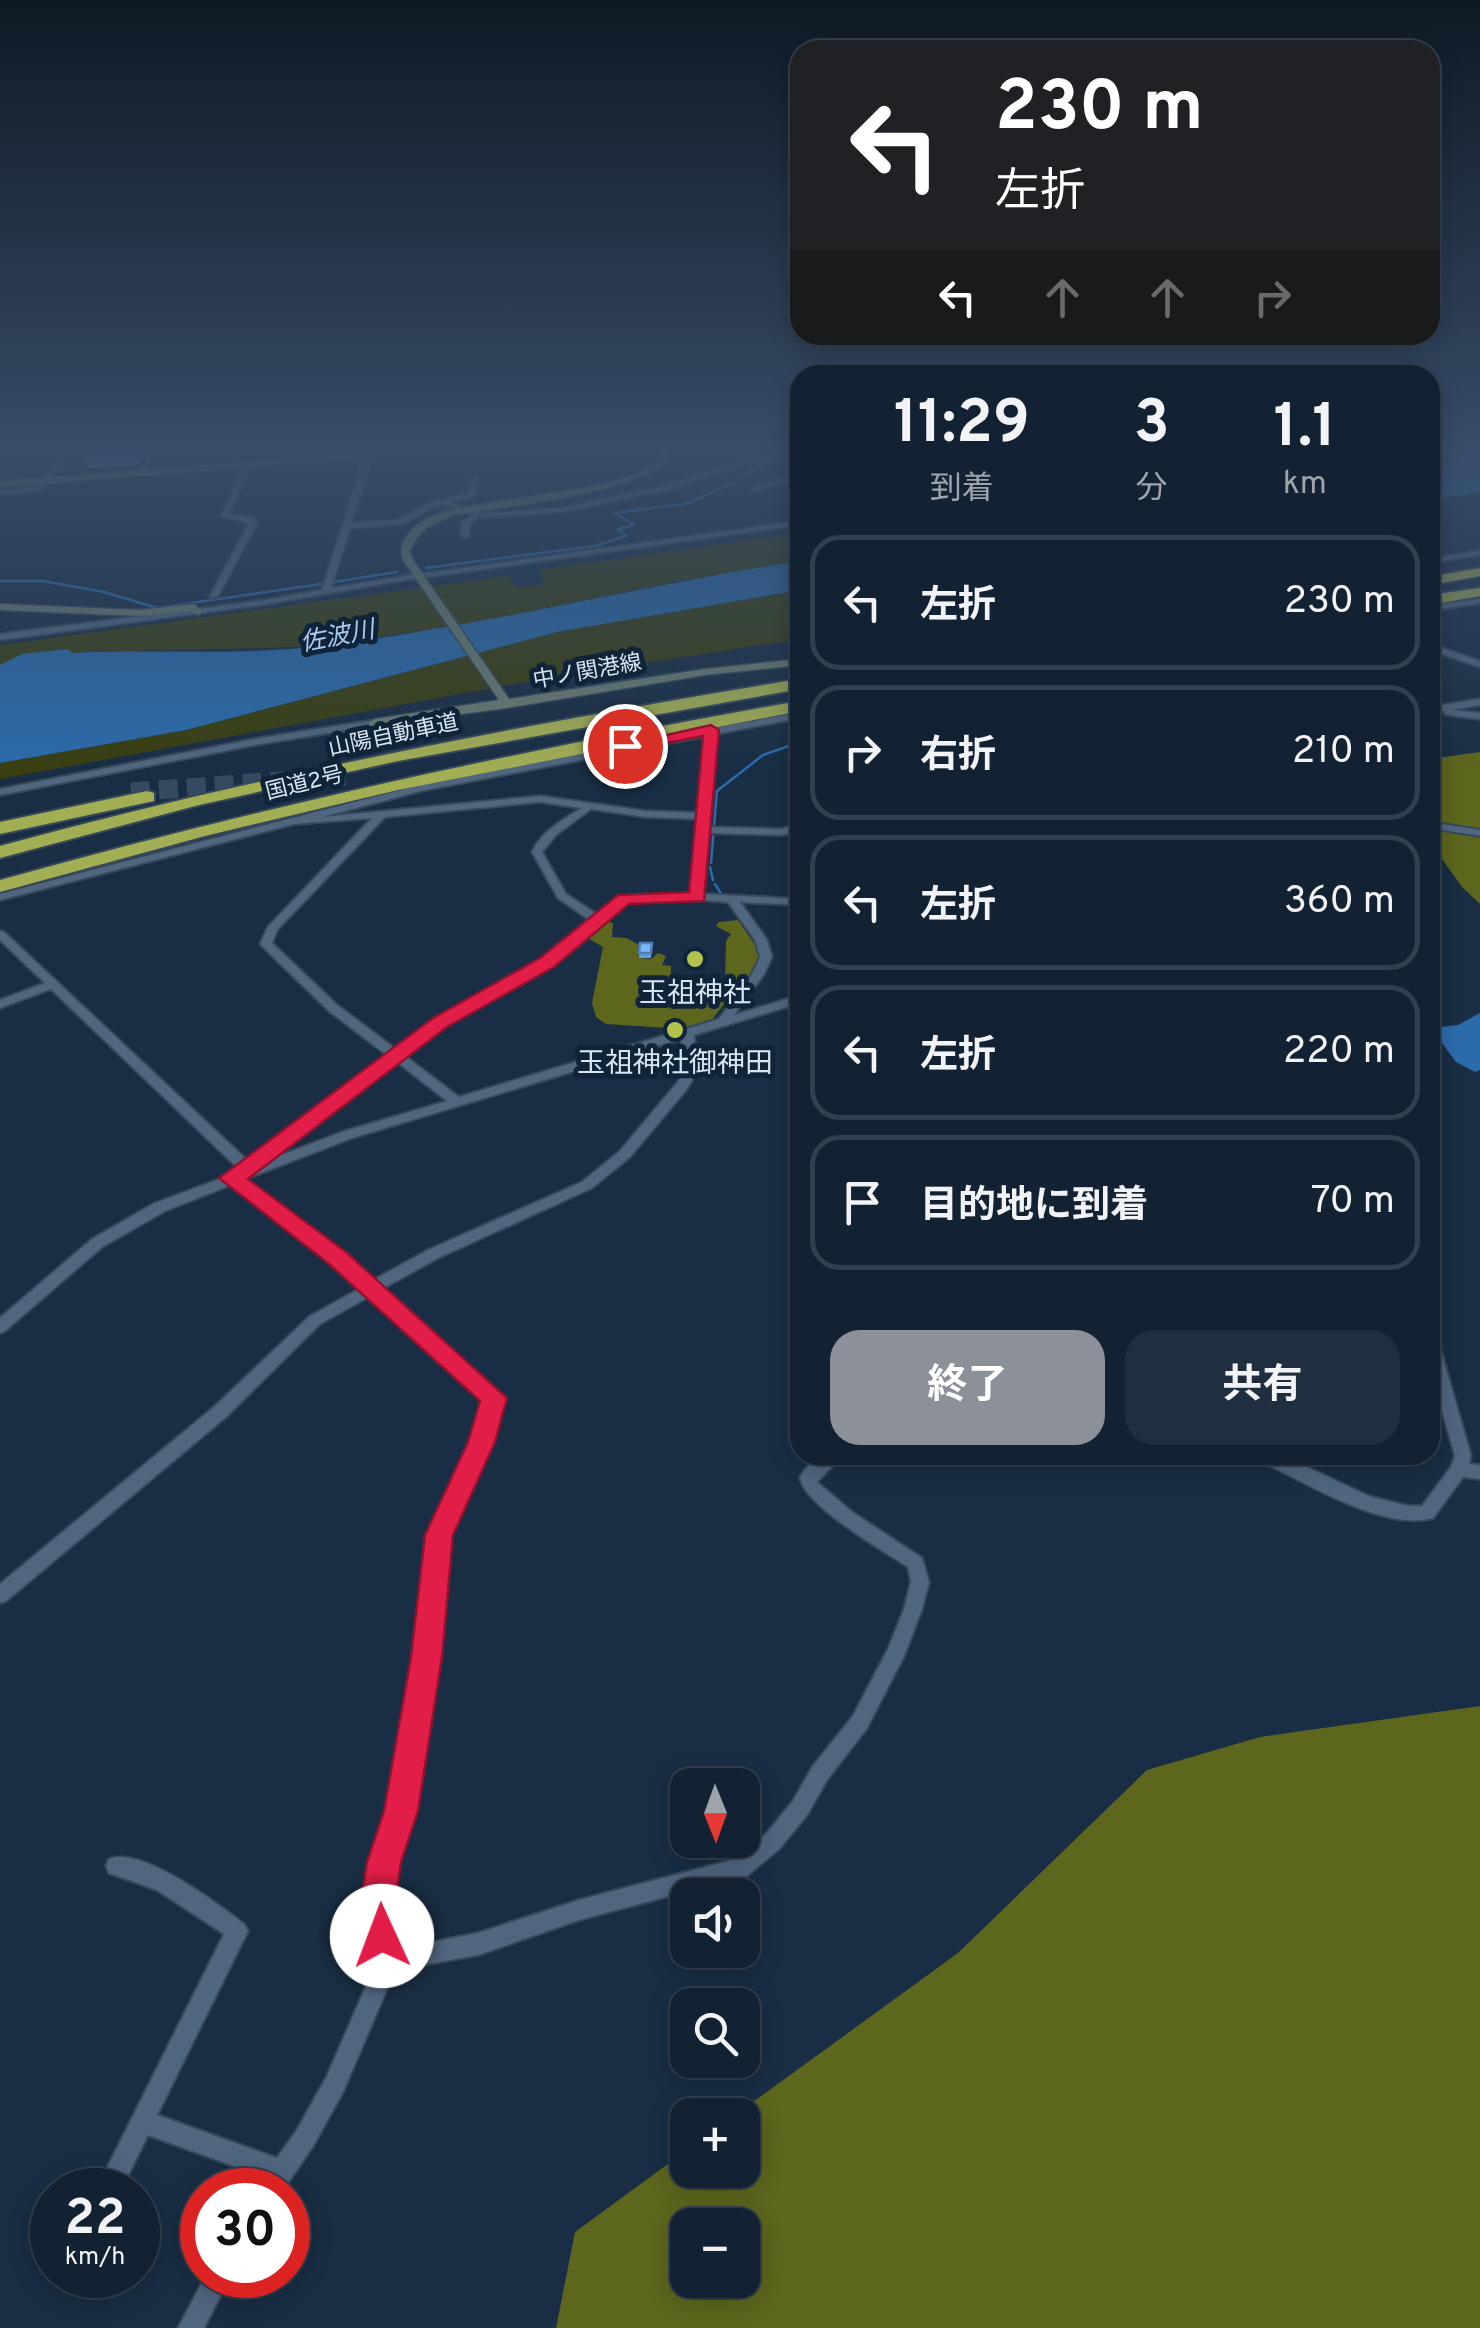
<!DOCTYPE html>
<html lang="ja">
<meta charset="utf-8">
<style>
:root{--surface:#132233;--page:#202f3f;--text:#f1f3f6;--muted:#9da4ac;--line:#323f4e;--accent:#8c9099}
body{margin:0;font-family:Overpass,"Noto Sans JP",sans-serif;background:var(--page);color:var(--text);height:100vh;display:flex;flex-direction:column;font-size:38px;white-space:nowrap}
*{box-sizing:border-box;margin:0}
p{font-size:32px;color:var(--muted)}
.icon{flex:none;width:55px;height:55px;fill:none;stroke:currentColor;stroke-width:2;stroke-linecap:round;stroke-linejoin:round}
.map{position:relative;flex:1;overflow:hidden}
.drawer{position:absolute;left:790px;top:365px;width:650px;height:1100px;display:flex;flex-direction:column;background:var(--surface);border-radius:30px;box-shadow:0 5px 25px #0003,0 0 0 2px var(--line)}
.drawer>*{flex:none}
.top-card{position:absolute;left:790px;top:40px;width:650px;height:305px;border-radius:30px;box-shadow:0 5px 25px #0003,0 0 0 2px var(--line);background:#202124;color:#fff;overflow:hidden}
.needle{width:65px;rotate:179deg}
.tools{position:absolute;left:670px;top:1768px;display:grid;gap:20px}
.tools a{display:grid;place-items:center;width:90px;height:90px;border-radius:20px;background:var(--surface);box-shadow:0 5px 25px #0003,0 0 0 2px var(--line);font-size:50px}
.speed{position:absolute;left:30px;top:2168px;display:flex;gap:20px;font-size:50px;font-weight:700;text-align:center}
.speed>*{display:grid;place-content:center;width:130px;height:130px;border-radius:50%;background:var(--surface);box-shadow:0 5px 25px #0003,0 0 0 2px var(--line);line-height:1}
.speed small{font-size:25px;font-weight:400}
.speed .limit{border:15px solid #d22;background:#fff;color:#111}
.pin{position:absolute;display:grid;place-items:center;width:85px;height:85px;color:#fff;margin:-42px;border:5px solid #fff;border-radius:50%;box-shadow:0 2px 10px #0007}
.me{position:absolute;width:110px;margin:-55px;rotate:358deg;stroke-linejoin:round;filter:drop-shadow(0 0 8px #0008)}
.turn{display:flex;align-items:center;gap:35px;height:210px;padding:0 40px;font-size:45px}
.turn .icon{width:130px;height:130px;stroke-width:2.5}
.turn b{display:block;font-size:70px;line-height:85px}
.lanes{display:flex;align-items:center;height:95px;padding:0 40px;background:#0003;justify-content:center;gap:50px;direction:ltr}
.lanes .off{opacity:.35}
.eta{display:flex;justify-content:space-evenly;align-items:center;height:170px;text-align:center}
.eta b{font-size:60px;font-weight:700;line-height:70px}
.primary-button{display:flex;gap:20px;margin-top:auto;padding:20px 40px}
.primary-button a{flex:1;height:115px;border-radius:30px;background:var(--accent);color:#fff;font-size:40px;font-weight:700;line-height:115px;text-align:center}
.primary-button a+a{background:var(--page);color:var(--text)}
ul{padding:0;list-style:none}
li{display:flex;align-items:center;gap:30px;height:135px;margin:0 20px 15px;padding:0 20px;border:5px solid var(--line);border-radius:30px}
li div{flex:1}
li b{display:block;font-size:38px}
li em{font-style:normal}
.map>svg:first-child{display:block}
</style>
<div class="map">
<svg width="1480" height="2328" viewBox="0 0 1480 2328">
<rect width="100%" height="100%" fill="#192e44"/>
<path fill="#393f11" d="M800 533V561L684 580 467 624 320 646 72 653 12 659 0 665V645L509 576 517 588 545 584 539 570Z
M800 590V639L530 681 0 779V763L186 730 557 632Z"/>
<path fill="#5d661d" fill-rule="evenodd" d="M1480 752V904L1462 887 1430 842V759Z
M603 920 613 923 612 937 626 938 638 944 639 958 651 959 658 953 666 956 662 965 671 966V985L725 984 726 941 731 934 716 926 719 922 738 920 762 955 755 973 741 982 711 1021 683 1029 606 1024 596 1017 592 1003 603 947 586 937Z
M1480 1706V2328H556L575 2232 687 2150 688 2170H742V2115H735L958 1953 1147 1770 1260 1737ZM688 2225H742V2280H688Z"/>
<path fill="#2b6baa" d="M1451 445H1480V492L1430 500V465L1464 459 1430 458V448Z
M800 561V590L557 632 186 730 0 763V665L22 654 68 649 72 653C155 649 240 656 322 646 483 626 640 586 800 561Z
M1480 1013V1070L1475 1072 1456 1062 1431 1028 1458 1025Z"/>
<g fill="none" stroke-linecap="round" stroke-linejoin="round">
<path stroke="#2b6baa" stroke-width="2.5" d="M750 461 773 457
M426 568 595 546 626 536 618 529 634 525 615 513 686 504 735 482 764 462
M0 581H43L104 592 157 608 321 584
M334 582 397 572
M711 863 717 791 763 755 800 742
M710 867 713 880
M715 884 722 895"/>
<path stroke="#36495e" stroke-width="19" stroke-dasharray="19 9" stroke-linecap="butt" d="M131 792 347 776"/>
<g stroke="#364859" stroke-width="4">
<path id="street" d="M70 445H76L41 490 0 495V491L36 486Z
M153 445H296L293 447 157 448 143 474H139Z
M360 445H366L369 467 351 523 397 520 428 503 469 493 471 479 475 477 479 479 475 496 450 502 485 514 563 508 670 484 738 462 800 454V458L739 466 675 488 563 512 479 517 470 523 469 536 465 538 461 536 462 522 473 515 443 504 434 507 402 524 350 528 331 588 405 576 800 521V525L405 580 260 605 0 640V634L260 601 322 590 361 467Z
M248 462 251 464 229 514 252 517 257 523 218 596 211 598 210 596 249 523 221 516 245 464Z
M782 478 800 484V488L782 482 755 491 751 489Z
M1480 551V555L1430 563V559Z
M1480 599V603L1430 611V605Z
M1430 644 1480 661V667L1430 650Z
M1480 699V705L1451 710 1480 713V719L1448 715 1445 714 1444 711 1430 713V707Z
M800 712V718L715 734 709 827 782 829 800 822V829L783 835 708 833 704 894 800 899V905L740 902 767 940 772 957 764 974 734 1015 800 995V1003L694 1035 698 1070 687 1089 630 1157 592 1188 438 1258 382 1289 500 1394 502 1398 490 1442 448 1535 436 1657 411 1811 394 1863 387 1912 396 1949 478 1933 579 1900 736 1859 766 1834 793 1801 813 1766 853 1716 889 1647 904 1609 911 1582 908 1567C884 1551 803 1505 800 1477 811 1459 823 1455 843 1455L817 1482 852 1512 922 1558 929 1582 922 1609 904 1656 867 1728 827 1780 807 1815 780 1848 748 1875 579 1920 478 1955 395 1970 343 2092 313 2146 283 2190H257L264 2177 148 2135 121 2190H96L224 1934 157 1890 109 1873 106 1866 109 1859C142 1846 218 1904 244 1924L248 1931 157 2115 277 2158 297 2130 327 2076 377 1961 367 1912 374 1863 391 1811 418 1657 430 1535 474 1442 485 1400 370 1296 320 1324 226 1417 6 1601 0 1603V1584L214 1407 310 1316 361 1288 332 1262 231 1185 165 1211 102 1247 5 1331 0 1333V1318L92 1239 155 1203 241 1171 51 989 0 1008V1000L45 983 0 940V931L4 932 250 1163 252 1160 388 1056 329 1011 260 944 268 927 372 818 294 824 0 900V894L424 784 706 730 711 727 715 728ZM706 736 699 813 646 811 540 796 322 817 425 790ZM540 802 581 808C562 821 542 831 532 852L558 898 591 921 543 959 436 1020 397 1050 337 1005 272 943 277 930 385 817ZM591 809 646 817 699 819 693 894 625 896 598 915 566 894 542 852 556 835ZM698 900 728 902 755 940 760 957 752 974 719 1019 459 1097 405 1056 444 1026 551 965 628 902ZM681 1039 686 1070 677 1083 620 1151 582 1182 428 1250 372 1281 342 1254 243 1180 352 1138ZM397 1062 447 1101 342 1132 271 1159Z
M375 720 380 723 378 725 260 744 0 795V789L260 738Z
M1430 822 1480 830V836L1430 828Z
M1430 1335 1435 1337 1438 1341 1471 1456 1469 1464 1480 1465V1479L1463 1477 1433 1518C1384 1532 1303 1481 1259 1460L1257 1455H1281L1371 1497 1409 1506H1422L1451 1467 1455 1456 1430 1368Z
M206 2275H231L204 2328H178Z"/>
</g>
<g stroke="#364859" stroke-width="3">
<path id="secondary" d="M457 445H489L485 448 0 487V481Z
M662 445H670L667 462C632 494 506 506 455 515 434 522 417 530 410 552L413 560 509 699 705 669 800 659V665L705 675 507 708 371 726 369 723 375 719 499 700 403 560C396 542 413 526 428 518 447 509 468 507 488 503 528 496 570 491 610 482 628 478 644 472 659 461Z
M0 604 140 610 194 604 203 612 198 615 191 611 140 616 0 610Z"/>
</g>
<g stroke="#364859" stroke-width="4">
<path id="highway" d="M1480 568V576L1430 585V577Z
M1480 588V596L1430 605V595Z
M800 679V689L398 761 199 805 0 858V846C264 774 531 723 800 679Z
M800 701V711L398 790 205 836 0 892V880C264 806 530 748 800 701Z
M147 791 154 793V801L0 834V822Z"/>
</g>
<use href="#street" fill="#50667f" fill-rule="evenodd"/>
<use href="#secondary" fill="#697c72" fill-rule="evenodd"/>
<use href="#highway" fill="#a2ae54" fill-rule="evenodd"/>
</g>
<path fill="#659dd7" d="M95 445H151L137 466 89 468 86 458Z
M640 943H652L651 958H639Z"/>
<path fill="#537faf" d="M142 445H151L137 466 134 456Z"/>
<path fill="#76b6fa" stroke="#537faf" stroke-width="2.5" d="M95 445H142L134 456 86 458Z
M640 943H652L651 953H639Z"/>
<linearGradient id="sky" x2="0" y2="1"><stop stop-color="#0e1925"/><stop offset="0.58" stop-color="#384c67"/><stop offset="1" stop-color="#384c67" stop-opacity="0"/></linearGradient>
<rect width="1480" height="771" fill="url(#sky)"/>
<path fill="#e11d48" stroke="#92132f" stroke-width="2.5" d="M711 725 719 730 704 901 629 904 554 967 447 1027 248 1179 346 1252 507 1398 495 1442 453 1535 442 1657 418 1811 401 1862 394 1912 400 1936 395 1949 382 1954 370 1949 359 1912 367 1862 384 1811 411 1657 425 1535 468 1442 480 1401 329 1264 219 1178 433 1018 540 958 618 895 689 892 703 736 625 751 617 746Z"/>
<g fill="#b3c24b" stroke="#0f2439" stroke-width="4">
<circle cx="695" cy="959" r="10"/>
<circle cx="675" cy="1030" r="10"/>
</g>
<g text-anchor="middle" stroke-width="10" stroke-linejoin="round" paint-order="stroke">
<g font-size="22" fill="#d8e5f3" stroke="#0f2439">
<text transform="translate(587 670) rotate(-10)" y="8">中ノ関港線</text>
<text transform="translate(393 734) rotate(-12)" y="8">山陽自動車道</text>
<text transform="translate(304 782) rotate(-14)" y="8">国道2号</text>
</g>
<g font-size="25" font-style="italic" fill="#abcbee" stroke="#0f2439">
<text transform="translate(337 635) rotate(-11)" y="9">佐波川</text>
</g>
<g font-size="28" fill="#d8e5f3" stroke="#0f2439">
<text x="695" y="1002">玉祖神社</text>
<text x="675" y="1072">玉祖神社御神田</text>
</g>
</g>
</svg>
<div class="tools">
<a><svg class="needle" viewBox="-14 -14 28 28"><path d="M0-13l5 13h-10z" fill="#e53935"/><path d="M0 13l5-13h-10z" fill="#9da4ac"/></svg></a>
<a><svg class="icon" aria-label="sound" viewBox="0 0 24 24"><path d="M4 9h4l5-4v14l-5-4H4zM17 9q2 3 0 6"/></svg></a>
<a><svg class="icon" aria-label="search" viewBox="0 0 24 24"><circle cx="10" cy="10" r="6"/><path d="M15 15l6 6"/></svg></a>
<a>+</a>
<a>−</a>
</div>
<div class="speed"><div>22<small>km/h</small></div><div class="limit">30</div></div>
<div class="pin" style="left:625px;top:746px;background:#d93025"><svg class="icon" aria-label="arrive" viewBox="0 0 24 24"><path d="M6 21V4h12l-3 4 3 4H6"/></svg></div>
<svg class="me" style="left:382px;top:1936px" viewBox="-20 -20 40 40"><circle r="19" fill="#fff"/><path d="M0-13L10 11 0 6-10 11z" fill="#e11d48"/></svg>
<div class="top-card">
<div class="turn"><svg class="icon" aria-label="left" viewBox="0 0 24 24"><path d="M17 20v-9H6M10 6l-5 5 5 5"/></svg><div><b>230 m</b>左折</div></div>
<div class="lanes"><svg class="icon" aria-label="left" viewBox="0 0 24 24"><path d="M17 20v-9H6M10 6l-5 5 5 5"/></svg><svg class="icon off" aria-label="ahead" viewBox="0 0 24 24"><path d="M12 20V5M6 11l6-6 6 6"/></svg><svg class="icon off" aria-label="ahead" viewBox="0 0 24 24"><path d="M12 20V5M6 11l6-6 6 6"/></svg><svg class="icon off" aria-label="right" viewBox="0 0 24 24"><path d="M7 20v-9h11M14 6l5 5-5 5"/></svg></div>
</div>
<section class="drawer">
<div class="eta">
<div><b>11:29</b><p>到着</p></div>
<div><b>3</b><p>分</p></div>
<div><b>1.1</b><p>km</p></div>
</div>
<ul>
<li><svg class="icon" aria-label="left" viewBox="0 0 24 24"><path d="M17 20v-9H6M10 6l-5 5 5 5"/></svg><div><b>左折</b></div><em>230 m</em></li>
<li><svg class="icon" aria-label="right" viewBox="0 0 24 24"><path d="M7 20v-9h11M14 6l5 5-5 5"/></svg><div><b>右折</b></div><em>210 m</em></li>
<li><svg class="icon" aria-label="left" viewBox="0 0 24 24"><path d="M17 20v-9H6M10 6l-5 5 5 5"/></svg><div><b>左折</b></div><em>360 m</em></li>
<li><svg class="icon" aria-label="left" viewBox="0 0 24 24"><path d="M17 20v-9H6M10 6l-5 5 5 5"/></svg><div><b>左折</b></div><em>220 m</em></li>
<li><svg class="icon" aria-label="arrive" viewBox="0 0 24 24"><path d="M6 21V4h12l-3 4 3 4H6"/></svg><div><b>目的地に到着</b></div><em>70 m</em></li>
</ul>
<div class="primary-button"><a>終了</a><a>共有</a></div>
</section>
</div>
